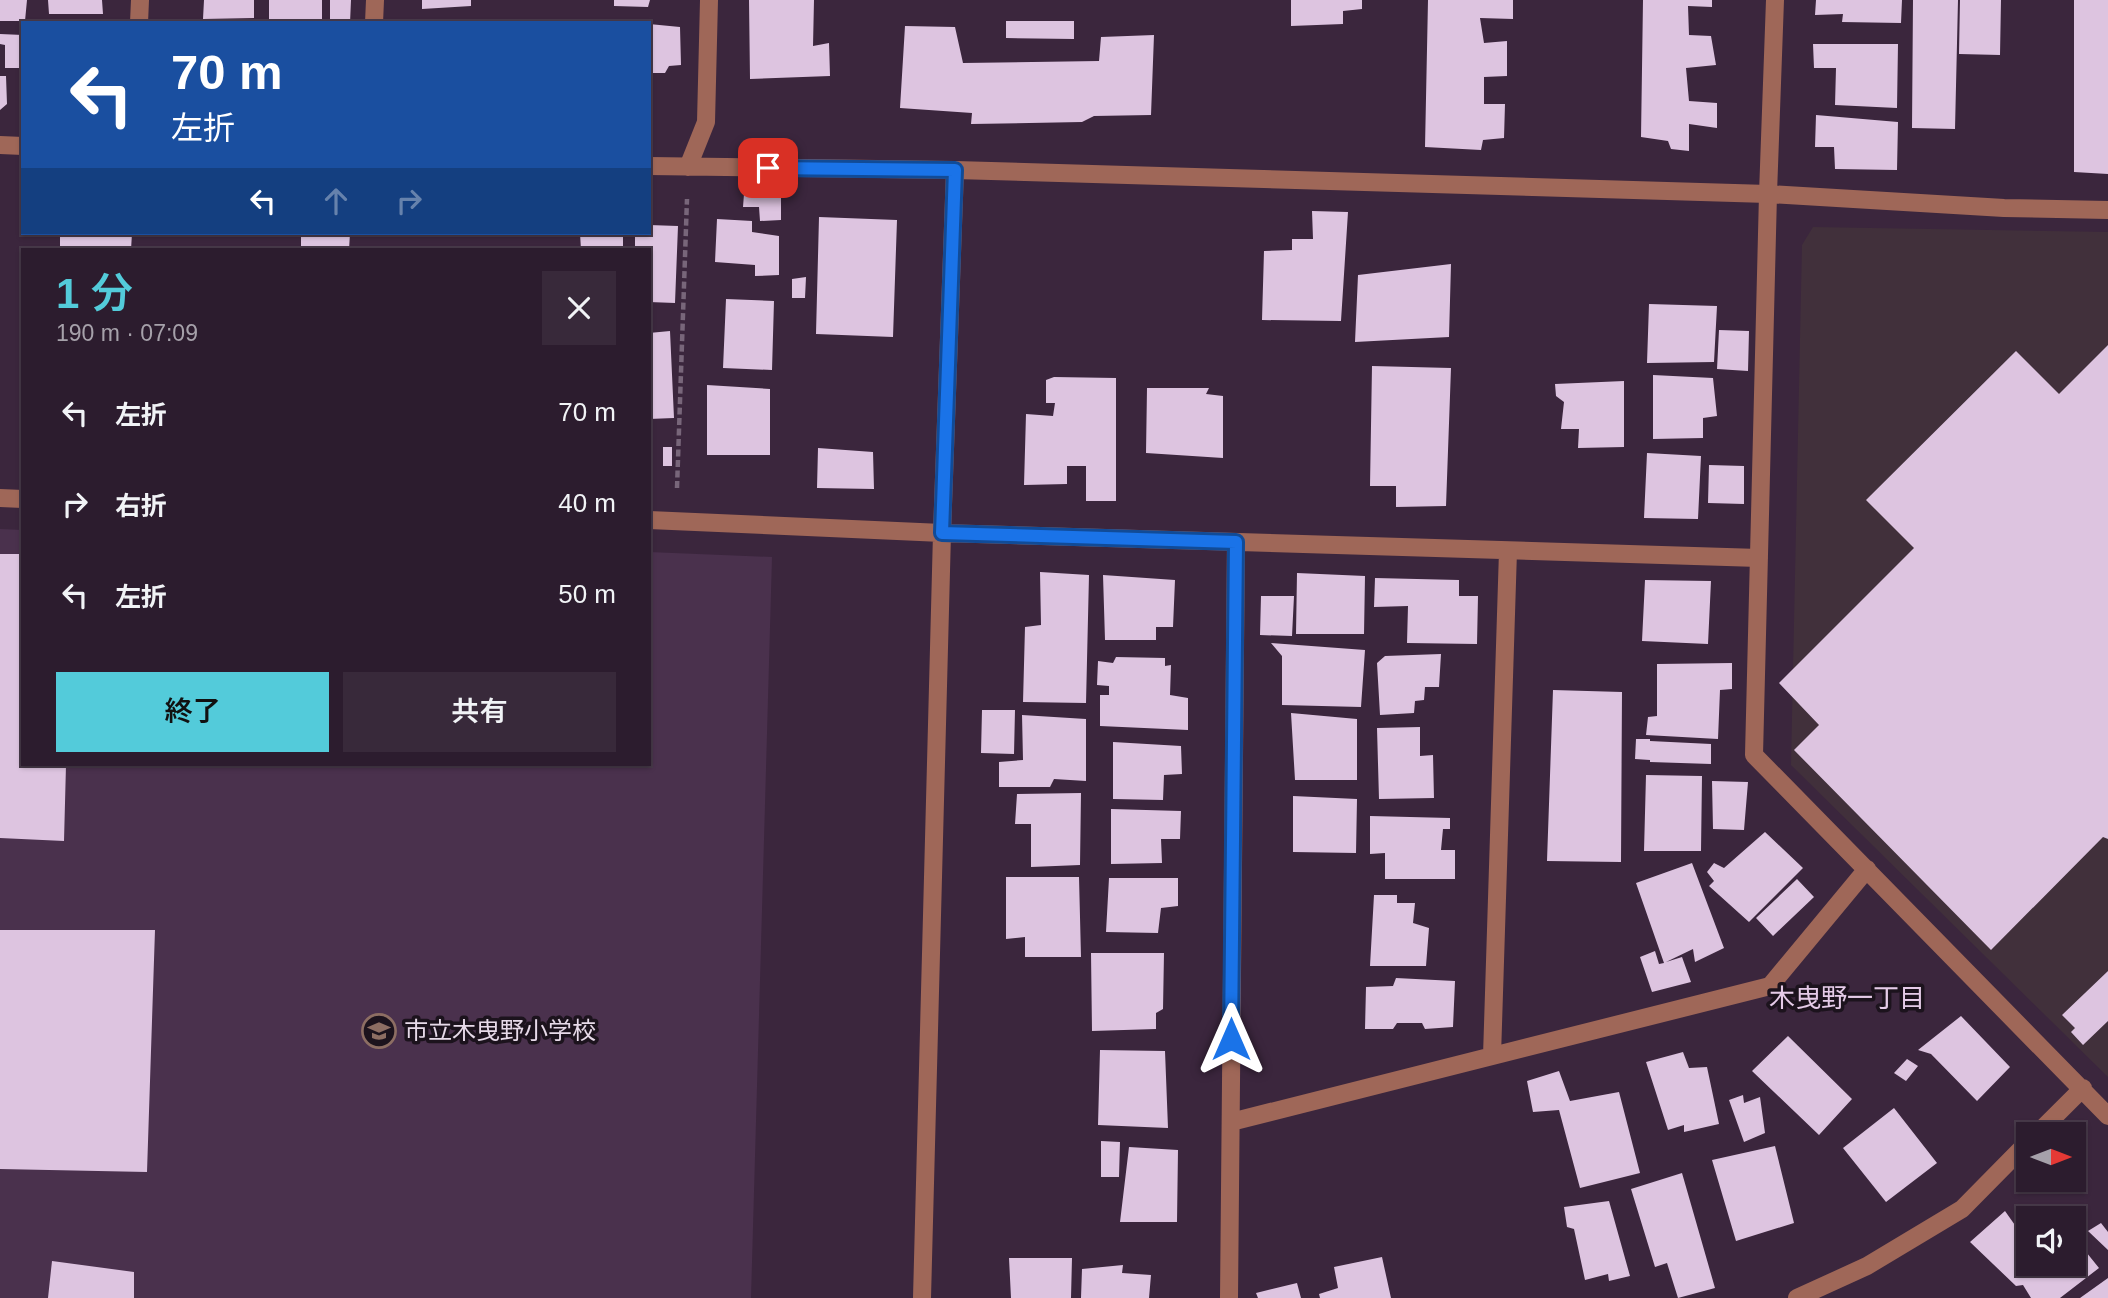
<!DOCTYPE html>
<html lang="ja">
<meta charset="utf-8">
<style>
:root{--surface:#2c1c2e;--page:#38293a;--text:#f1f3f6;--muted:#a6a1aa;--line:#483a4a;--accent:#53cbda}
body{margin:0;font-family:Helvetica,"Noto Sans JP",sans-serif;background:var(--page);color:var(--text);height:100vh;display:flex;flex-direction:column;font-size:26px;white-space:nowrap}
*{box-sizing:border-box;margin:0}
p{font-size:23px;color:var(--muted)}
.icon{flex:none;width:38px;height:38px;fill:none;stroke:currentColor;stroke-width:2;stroke-linecap:round;stroke-linejoin:round}
.map{position:relative;flex:1;overflow:hidden}
.details{position:absolute;left:21px;top:248px;width:630px;height:518px;display:flex;flex-direction:column;background:var(--surface);border-radius:0px;box-shadow:0 2px 5px #0004,0 0 0 2px var(--line)}
.details>*{flex:none}
.banner{position:absolute;left:21px;top:21px;width:630px;height:214px;border-radius:0px;box-shadow:0 2px 5px #0004,0 0 0 2px var(--line);background:#1a4fa0;color:#fff;overflow:hidden}
.needle{width:46px;rotate:90deg}
.controls{position:absolute;left:2016px;top:1122px;display:grid;gap:14px}
.controls a{display:grid;place-items:center;width:70px;height:70px;border-radius:0px;background:var(--surface);box-shadow:0 2px 5px #0004,0 0 0 2px var(--line);font-size:35px}
.pin{position:absolute;display:grid;place-items:center;width:60px;height:60px;color:#fff;margin:-30px;border-radius:14px;box-shadow:0 4px 10px #0006}
.me{position:absolute;width:77px;margin:-38px;rotate:0deg;stroke-linejoin:round;filter:drop-shadow(0 0 5px #0008)}
.turn{display:flex;align-items:center;gap:24px;height:147px;padding:0 35px;font-size:32px}
.turn .icon{width:91px;height:91px;stroke-width:2.5}
.turn b{display:block;font-size:49px;line-height:60px}
.lanes{display:flex;align-items:center;height:66px;padding:0 35px;background:#0003;justify-content:center;gap:35px;direction:ltr}
.lanes .off{opacity:.35}
.round{display:grid;place-items:center;flex:none;width:74px;height:74px;border-radius:0px;background:var(--page)}
.summary{display:flex;align-items:center;justify-content:space-between;height:119px;padding:0 35px}
h1{font-size:42px;font-weight:600;line-height:52px;color:var(--accent)}
.cta{display:flex;gap:14px;margin-top:auto;padding:14px 35px}
.cta a{flex:1;height:80px;border-radius:0px;background:var(--accent);color:#111;font-size:28px;font-weight:600;line-height:80px;text-align:center}
.cta a+a{background:var(--page);color:var(--text)}
ul{padding:0;list-style:none}
li{display:flex;align-items:center;gap:21px;height:91px;padding:0 35px}
li div{flex:1}
li b{display:block;font-size:26px}
li em{font-style:normal}
.map>svg:first-child{display:block}
</style>
<div class="map">
<svg width="2108" height="1298" viewBox="0 0 2108 1298">
<rect width="100%" height="100%" fill="#3b263d"/>
<path fill="#41303b" d="M1813 227 2108 232V1077L1791 765 1802 245Z"/>
<path fill="#4a314d" d="M0 529 23 530V765H649V552L772 557 751 1298H0Z"/>
<path fill="#ddc4e0" d="M0 0H27L25 21H0Z
M48 0H102L103 14H49Z
M204 0H254V18L203 19Z
M269 0H322V23H269Z
M330 0H351L350 23H330Z
M422 0H471V6L422 9Z
M614 0H650L648 7 614 6Z
M749 0H814L813 46 829 43 830 76 750 79Z
M1291 0H1362V9L1343 11V24L1291 26Z
M1428 0H1513V19L1480 18 1484 43 1507 41V76L1484 77V104H1505L1504 138 1483 140 1481 150 1425 147Z
M1643 0H1712V7L1688 6 1689 35 1711 36 1716 65 1686 68 1689 101 1717 103V128L1689 124V151L1671 149 1668 141 1641 137Z
M1816 0H1902L1901 23 1842 22 1843 14 1815 15Z
M1913 0H1958L1955 129 1912 128Z
M1960 0H2001L2000 55 1959 54Z
M2074 0H2108V174L2074 172Z
M411 19 442 21V23H411Z
M1006 21H1074V39L1006 38Z
M649 24 680 27 681 65 669 66 665 73H649Z
M905 26 955 27 963 63 1099 61 1101 37 1154 35 1151 115 1094 116 1082 122 971 124 972 113 900 108Z
M0 34 23 35V68H5V45L0 44Z
M1813 44H1898L1897 108 1835 105 1836 68H1814Z
M0 76H6L7 104 0 110Z
M1816 115 1898 122 1897 170 1835 169 1834 147H1815Z
M744 194 781 195V220L760 221 759 207H743Z
M1312 211 1348 212 1341 321 1262 320 1264 251 1292 250V239H1313Z
M819 217 897 220 893 337 816 334Z
M717 219 752 221V232L779 236V275L755 276V265L715 262Z
M649 225 678 226 675 303 649 302V250H635V233H649Z
M60 233H132L131 250H60Z
M301 233H350L349 250H301Z
M580 233H623V250H581Z
M1451 264 1449 337 1355 342 1358 275Z
M806 277 805 298H792V279Z
M726 299 774 301 772 370 723 368Z
M1649 304 1717 306 1714 362 1647 363Z
M1719 330 1749 331 1748 371 1717 369Z
M670 331 674 418 649 419V333Z
M2108 345V839L2103 837 1991 950 1794 750 1819 725 1779 683 1914 548 1866 500 2016 351 2059 394Z
M1372 366 1451 368 1446 506 1396 507V486H1370Z
M1653 375 1713 378 1717 416 1703 418V438L1653 439Z
M1054 377 1116 378V501H1086V466H1067V484L1024 485 1026 414 1053 416 1055 403H1046V380Z
M1624 381V447L1578 448 1579 429H1561L1564 402 1556 396 1555 384Z
M707 385 770 389V455H707Z
M1147 388H1209L1206 394 1223 396V458L1146 453Z
M663 447H672V466H663Z
M818 448 873 452 874 489 817 488Z
M1647 453 1701 456 1698 519 1644 518Z
M1709 465 1744 466V504L1708 503Z
M0 554H23V765H66L64 841 0 838Z
M1040 572 1089 575 1086 703 1023 702 1025 627 1041 625Z
M1297 573 1365 576 1364 634H1296Z
M1103 575 1175 580 1173 627H1156V640H1105Z
M1375 578 1459 580V596H1478L1477 644 1407 643 1408 606 1374 607Z
M1645 580 1711 581 1708 644 1642 641Z
M1261 596H1294L1292 636 1260 635Z
M1271 643 1365 650 1361 707 1282 705V656Z
M1441 654 1439 687H1425L1424 700 1415 701 1414 713 1380 715 1377 663 1385 656Z
M1116 657 1165 658V666L1171 665 1170 695 1188 698V730L1100 726V695H1109V686L1097 685 1098 661 1113 663Z
M1732 663V689L1720 690 1718 739 1646 735 1648 717 1657 716V664Z
M1553 690 1622 692 1621 862 1547 861Z
M982 710H1015L1014 754 981 753Z
M1291 713 1357 719V780H1295Z
M1022 715 1086 719V781L1054 779 1050 787H999V762L1023 760Z
M1420 727V756L1433 755 1434 798 1379 799 1377 728Z
M1636 739H1650V741L1711 744V764L1650 762V760L1635 759Z
M1113 742 1181 746 1182 774 1164 775 1163 800 1113 799Z
M1646 775 1702 776 1701 851H1644Z
M1712 781 1748 782 1744 830 1713 829Z
M1081 793 1080 865 1031 867V824H1015L1017 794Z
M1293 796 1357 799 1356 853 1293 852Z
M1111 809 1181 811 1180 839H1161L1162 863 1111 864Z
M1370 816 1450 818V829H1443L1441 850H1455V879H1385V853L1370 854Z
M1765 832 1803 868 1749 922 1709 886 1714 881 1707 872 1714 863 1724 868Z
M1692 863 1724 948 1695 962 1693 949 1666 962 1682 957 1691 982 1652 992 1640 957 1655 951 1659 964 1664 963 1636 883Z
M1006 877H1079L1081 957H1025V937L1006 939Z
M1109 878H1178V906L1161 908 1158 933 1106 932Z
M1797 879 1814 897 1773 936 1756 918Z
M1374 895H1397V903H1415L1413 923 1429 928 1426 966H1370Z
M0 930H155L147 1172 0 1169Z
M1091 953H1164L1163 1009 1156 1013V1029L1092 1031Z
M2108 971V1021L2083 1045 2071 1032 2075 1028 2062 1015Z
M1396 978 1455 981 1453 1027 1425 1029 1422 1023H1397L1393 1029H1365L1366 987 1393 986Z
M1961 1016 2010 1067 1977 1101 1931 1054 1918 1050Z
M1788 1036 1852 1099 1819 1135 1752 1071Z
M1100 1050 1165 1051 1168 1128 1098 1125Z
M1683 1052 1689 1068 1707 1067 1719 1124 1684 1132V1125L1668 1130 1646 1062Z
M1907 1059 1918 1066 1906 1081 1894 1073Z
M1559 1071 1570 1101 1619 1092 1640 1173 1580 1188 1559 1110 1533 1112 1527 1081Z
M1743 1095 1744 1103 1760 1097 1765 1133 1744 1142 1729 1100Z
M1894 1108 1937 1163 1886 1202 1843 1148Z
M1101 1141 1120 1142 1119 1177H1101Z
M1775 1146 1794 1223 1736 1241 1712 1160Z
M1129 1147 1178 1150 1177 1222H1120Z
M1682 1173 1715 1288 1678 1298 1667 1263 1655 1267 1631 1189Z
M1609 1201 1630 1276 1609 1281 1608 1274 1585 1280 1574 1229 1567 1227 1564 1207Z
M2005 1211 2017 1228 2028 1220V1264H2074V1237L2099 1268 2060 1298H2031L2023 1285 2016 1286 1970 1242Z
M2052 1211 2058 1218H2044Z
M2101 1223 2108 1232V1250L2088 1231Z
M1382 1257 1391 1298H1320L1319 1294 1338 1288 1334 1267Z
M1009 1258H1072L1071 1298H1011Z
M52 1261 134 1272V1298H48Z
M1123 1265 1122 1273 1151 1275 1149 1298H1081L1082 1269Z
M2108 1278V1298H2080Z
M1297 1283 1301 1298H1258L1256 1293Z"/>
<g fill="none" stroke-linecap="round" stroke-linejoin="round">
<path stroke="#78667a" stroke-width="4.5" stroke-dasharray="7 3.5" stroke-linecap="butt" d="M677 488 687 199"/>
<path stroke="#9f6758" stroke-width="18" d="M1775 0 1768 194 1754 755 2108 1116
M139 23 140 0
M374 23 375 0
M0 145 23 146
M649 166 955 170 942 533 922 1298
M688 167 706 122 709 0
M955 170 1768 194 2004 208 2108 210
M0 498 23 499
M649 520 942 533 1759 558
M1492 1056 1508 551
M1231 1122 1770 986 1867 869
M2037 1134 2083 1088
M1229 1298 1236 542
M1797 1298 1867 1266 1962 1209 2028 1142"/>
</g>
<g fill="none" stroke-linecap="round" stroke-linejoin="round">
<g stroke="#114b97" stroke-width="18">
<path id="route" d="M768 168 955 170 942 533 1236 542 1231 1039"/>
</g>
<use href="#route" stroke="#1a73e8" stroke-width="12"/>
</g>
<defs>
<g id="school-ring" transform="scale(1.75)"><circle r="9.5" fill="#1c131d" stroke="#8d6e63" stroke-width="1.5"/><path d="M0-5L7-2L0 1L-7-2ZM-4 1L0 2.5L4 1V4Q0 6-4 4Z" fill="#8d6e63"/></g>
</defs>
<g fill-rule="evenodd">
<use href="#school-ring" x="379" y="1031"/>
</g>
<g text-anchor="middle" stroke-width="7" stroke-linejoin="round" paint-order="stroke">
<g font-size="24" fill="#e7dae9" stroke="#1c131d" text-anchor="start">
<text x="404" y="1039">市立木曳野小学校</text>
</g>
<g font-size="26" fill="#e5cbe8" stroke="#1c131d">
<text x="1847" y="1007">木曳野一丁目</text>
</g>
</g>
</svg>
<div class="controls">
<a><svg class="needle" viewBox="-14 -14 28 28"><path d="M0-13l5 13h-10z" fill="#e53935"/><path d="M0 13l5-13h-10z" fill="#a6a1aa"/></svg></a>
<a><svg class="icon" aria-label="sound" viewBox="0 0 24 24"><path d="M4 9h4l5-4v14l-5-4H4zM17 9q2 3 0 6"/></svg></a>
</div>
<div class="pin" style="left:768px;top:168px;background:#d93025"><svg class="icon" aria-label="arrive" viewBox="0 0 24 24"><path d="M6 21V4h12l-3 4 3 4H6"/></svg></div>
<svg class="me" style="left:1231px;top:1039px" viewBox="-20 -20 40 40"><path d="M0-17L14 15 0 8-14 15z" fill="#1a73e8" stroke="#fff" stroke-width="4"/></svg>
<div class="banner">
<div class="turn"><svg class="icon" aria-label="left" viewBox="0 0 24 24"><path d="M17 20v-9H6M10 6l-5 5 5 5"/></svg><div><b>70 m</b>左折</div></div>
<div class="lanes"><svg class="icon" aria-label="left" viewBox="0 0 24 24"><path d="M17 20v-9H6M10 6l-5 5 5 5"/></svg><svg class="icon off" aria-label="ahead" viewBox="0 0 24 24"><path d="M12 20V5M6 11l6-6 6 6"/></svg><svg class="icon off" aria-label="right" viewBox="0 0 24 24"><path d="M7 20v-9h11M14 6l5 5-5 5"/></svg></div>
</div>
<section class="details">
<div class="summary"><div><h1>1 分</h1><p>190 m · 07:09</p></div><a class="round"><svg class="icon" aria-label="close" viewBox="0 0 24 24"><path d="M6 6l12 12M18 6L6 18"/></svg></a></div>
<ul>
<li><svg class="icon" aria-label="left" viewBox="0 0 24 24"><path d="M17 20v-9H6M10 6l-5 5 5 5"/></svg><div><b>左折</b></div><em>70 m</em></li>
<li><svg class="icon" aria-label="right" viewBox="0 0 24 24"><path d="M7 20v-9h11M14 6l5 5-5 5"/></svg><div><b>右折</b></div><em>40 m</em></li>
<li><svg class="icon" aria-label="left" viewBox="0 0 24 24"><path d="M17 20v-9H6M10 6l-5 5 5 5"/></svg><div><b>左折</b></div><em>50 m</em></li>
</ul>
<div class="cta"><a>終了</a><a>共有</a></div>
</section>
</div>
